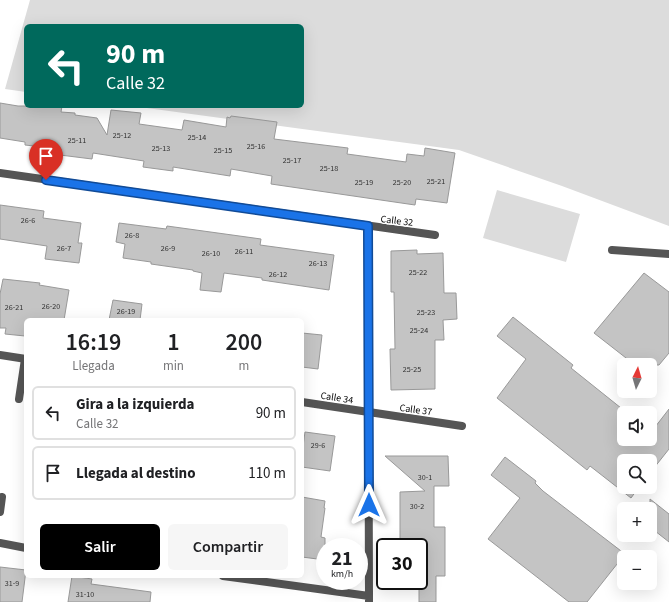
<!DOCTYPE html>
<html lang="es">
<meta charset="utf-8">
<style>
:root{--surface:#fff;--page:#f6f6f6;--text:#202124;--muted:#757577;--line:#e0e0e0;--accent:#000}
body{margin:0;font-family:"Source Sans 3",sans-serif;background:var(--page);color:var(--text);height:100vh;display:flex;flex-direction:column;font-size:15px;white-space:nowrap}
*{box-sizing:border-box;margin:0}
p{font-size:13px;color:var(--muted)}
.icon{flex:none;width:22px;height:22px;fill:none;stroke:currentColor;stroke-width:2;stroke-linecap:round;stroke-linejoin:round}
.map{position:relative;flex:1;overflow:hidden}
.sheet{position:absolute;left:24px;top:318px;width:280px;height:260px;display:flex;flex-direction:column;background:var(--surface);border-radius:6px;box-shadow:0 4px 16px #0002}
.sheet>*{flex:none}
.guide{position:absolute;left:24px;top:24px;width:280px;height:84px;border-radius:6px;box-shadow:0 4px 16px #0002;background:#00695c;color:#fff;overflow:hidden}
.needle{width:26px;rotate:5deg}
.buttons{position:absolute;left:617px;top:358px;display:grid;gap:8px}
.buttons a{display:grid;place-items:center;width:40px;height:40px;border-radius:6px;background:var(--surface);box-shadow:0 4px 16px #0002;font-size:20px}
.speed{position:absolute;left:316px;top:538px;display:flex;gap:8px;font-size:20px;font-weight:700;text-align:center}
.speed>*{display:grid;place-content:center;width:52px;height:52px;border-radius:50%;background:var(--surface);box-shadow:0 4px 16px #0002;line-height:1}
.speed small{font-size:10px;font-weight:400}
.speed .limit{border:2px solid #111;border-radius:6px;background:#fff;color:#111}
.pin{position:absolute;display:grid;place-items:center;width:34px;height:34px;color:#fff;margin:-41px -17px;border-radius:50% 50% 50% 0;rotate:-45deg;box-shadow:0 0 4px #0007}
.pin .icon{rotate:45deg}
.me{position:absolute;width:44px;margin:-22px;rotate:0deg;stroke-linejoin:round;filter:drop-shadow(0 0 3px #0008)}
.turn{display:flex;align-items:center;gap:14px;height:84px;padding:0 16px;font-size:18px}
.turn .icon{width:52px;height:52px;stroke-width:2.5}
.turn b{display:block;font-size:28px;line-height:34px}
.eta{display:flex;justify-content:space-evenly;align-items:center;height:68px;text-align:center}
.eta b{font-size:24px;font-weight:600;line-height:28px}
.action{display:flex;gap:8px;margin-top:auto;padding:8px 16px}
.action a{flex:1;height:46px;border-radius:6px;background:var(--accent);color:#fff;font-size:16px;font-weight:600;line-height:46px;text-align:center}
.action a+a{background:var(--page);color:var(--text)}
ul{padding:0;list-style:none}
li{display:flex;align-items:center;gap:12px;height:54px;margin:0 8px 6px;padding:0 8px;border:2px solid var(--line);border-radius:6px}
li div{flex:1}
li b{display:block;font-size:15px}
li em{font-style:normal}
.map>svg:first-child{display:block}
</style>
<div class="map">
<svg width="669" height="602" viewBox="0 0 669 602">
<rect width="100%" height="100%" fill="#fff"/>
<path fill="#dcdcdc" d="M30 0H669V226L562 186 459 150 132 106H302V26H26V92L5 89Z
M497 190 580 214 566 262 483 238Z"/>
<path fill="#c4c4c4" stroke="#999" d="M0 103 18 106H62L61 112 75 113V115L97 118 107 135 111 110 141 113 139 124 182 130 184 120 226 127 227 117 230 118 231 116 277 122 274 139 348 148 347 154 406 162 407 154 424 156 425 148 455 153 447 203 416 199 415 205 271 184 272 176 231 169 230 176 173 167V171L143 167 144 161 93 153 92 159 60 155 61 149 25 145V142L0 138Z
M0 205 44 211 43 218 81 223 78 243H82L79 263 45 259 47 246 0 239Z
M119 223 166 229 167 226 261 239 260 245 334 255 329 290 262 280V278L224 273 221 292 200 290 202 273 193 271V270L151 264V262L123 258 125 244 116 242Z
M417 250V254L443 253 444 293H456L457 319 443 320 444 340H435V389L391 390 390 349H395L394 292H391V251Z
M644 273 669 292V353L659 365H635L594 333Z
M3 279 40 283 39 285 69 290 64 320H26L25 336 5 334 6 328H0V294Z
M113 300 142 304 140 320H109Z
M513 317 573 365 571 368 621 408 622 407 630 413H624V439H650V429L652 431 669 409V449L650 473V461H624V487H639L631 498 590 466 587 470 497 398 526 359 497 336Z
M302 333 322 335 318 369 302 367Z
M305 432 335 436 330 471 302 467V454Z
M385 456H448L449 486H434V527H445V576H436V602H419V547L400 546V492L425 491Z
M505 457 536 481 535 483 543 491 625 554 587 602H569L488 539 520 498 491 475Z
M302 497 325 501 324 508H325L321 537 325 538V560L302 557Z
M650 499 669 514V542L650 527Z
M0 567 26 570 22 602H0Z
M72 576 92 579 91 584 151 592 150 602H68Z"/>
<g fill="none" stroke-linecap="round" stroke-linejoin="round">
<path stroke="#555" stroke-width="8" d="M19 399 25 359
M0 512 2 497"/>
<path stroke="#555" stroke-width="8" d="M0 173 435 235
M368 226 369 602
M612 250 669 254
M0 355 26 359
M302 402 462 426
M0 543 26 548
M223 576 369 596"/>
</g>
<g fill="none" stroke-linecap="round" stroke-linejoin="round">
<g stroke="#114b97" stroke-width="10">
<path id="route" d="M46 180 368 226 369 505"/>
</g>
<use href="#route" stroke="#1a73e8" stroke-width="7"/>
</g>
<g text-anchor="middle" stroke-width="3" stroke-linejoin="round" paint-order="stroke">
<g font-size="8" fill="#313131">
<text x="122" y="138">25-12</text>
<text x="197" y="140">25-14</text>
<text x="77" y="143">25-11</text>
<text x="256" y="149">25-16</text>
<text x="161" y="151">25-13</text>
<text x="223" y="153">25-15</text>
<text x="292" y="163">25-17</text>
<text x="329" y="171">25-18</text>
<text x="436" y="184">25-21</text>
<text x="364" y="185">25-19</text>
<text x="402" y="185">25-20</text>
<text x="28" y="223">26-6</text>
<text x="132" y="238">26-8</text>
<text x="64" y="251">26-7</text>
<text x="168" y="251">26-9</text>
<text x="244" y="254">26-11</text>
<text x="211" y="256">26-10</text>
<text x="318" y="266">26-13</text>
<text x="418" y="275">25-22</text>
<text x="278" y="277">26-12</text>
<text x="51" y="309">26-20</text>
<text x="14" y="310">26-21</text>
<text x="126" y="314">26-19</text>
<text x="426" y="315">25-23</text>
<text x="419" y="333">25-24</text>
<text x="412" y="372">25-25</text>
<text x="318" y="448">29-6</text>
<text x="425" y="480">30-1</text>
<text x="417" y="509">30-2</text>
<text x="12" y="586">31-9</text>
<text x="85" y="597">31-10</text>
</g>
<g font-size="10" fill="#000" stroke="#fff">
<text transform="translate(397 220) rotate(7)" y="4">Calle 32</text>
<text transform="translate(337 397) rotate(9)" y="4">Calle 34</text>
<text transform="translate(416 409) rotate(8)" y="4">Calle 37</text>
</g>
</g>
</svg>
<div class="buttons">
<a><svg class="needle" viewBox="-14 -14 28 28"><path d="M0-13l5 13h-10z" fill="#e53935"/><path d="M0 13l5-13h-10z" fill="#757577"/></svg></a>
<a><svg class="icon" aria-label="sound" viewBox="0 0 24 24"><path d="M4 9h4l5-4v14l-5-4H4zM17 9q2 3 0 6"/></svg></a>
<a><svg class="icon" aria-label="search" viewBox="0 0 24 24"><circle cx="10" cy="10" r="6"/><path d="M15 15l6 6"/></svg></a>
<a>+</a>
<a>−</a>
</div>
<div class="speed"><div>21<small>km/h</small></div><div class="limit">30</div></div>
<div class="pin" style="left:46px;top:180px;background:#d93025"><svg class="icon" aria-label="arrive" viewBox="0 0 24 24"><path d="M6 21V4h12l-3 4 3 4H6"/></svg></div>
<svg class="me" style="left:369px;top:505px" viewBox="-20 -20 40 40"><path d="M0-17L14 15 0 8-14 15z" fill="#1a73e8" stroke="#fff" stroke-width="4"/></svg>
<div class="guide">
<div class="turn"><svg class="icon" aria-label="left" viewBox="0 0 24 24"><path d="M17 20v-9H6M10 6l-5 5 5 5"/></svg><div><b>90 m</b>Calle 32</div></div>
</div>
<section class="sheet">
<div class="eta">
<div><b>16:19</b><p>Llegada</p></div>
<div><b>1</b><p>min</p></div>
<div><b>200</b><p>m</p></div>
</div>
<ul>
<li><svg class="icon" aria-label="left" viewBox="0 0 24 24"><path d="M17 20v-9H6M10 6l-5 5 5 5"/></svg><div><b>Gira a la izquierda</b><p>Calle 32</p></div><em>90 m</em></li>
<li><svg class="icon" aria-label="arrive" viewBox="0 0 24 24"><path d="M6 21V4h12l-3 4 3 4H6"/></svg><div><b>Llegada al destino</b></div><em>110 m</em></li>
</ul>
<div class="action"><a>Salir</a><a>Compartir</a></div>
</section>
</div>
